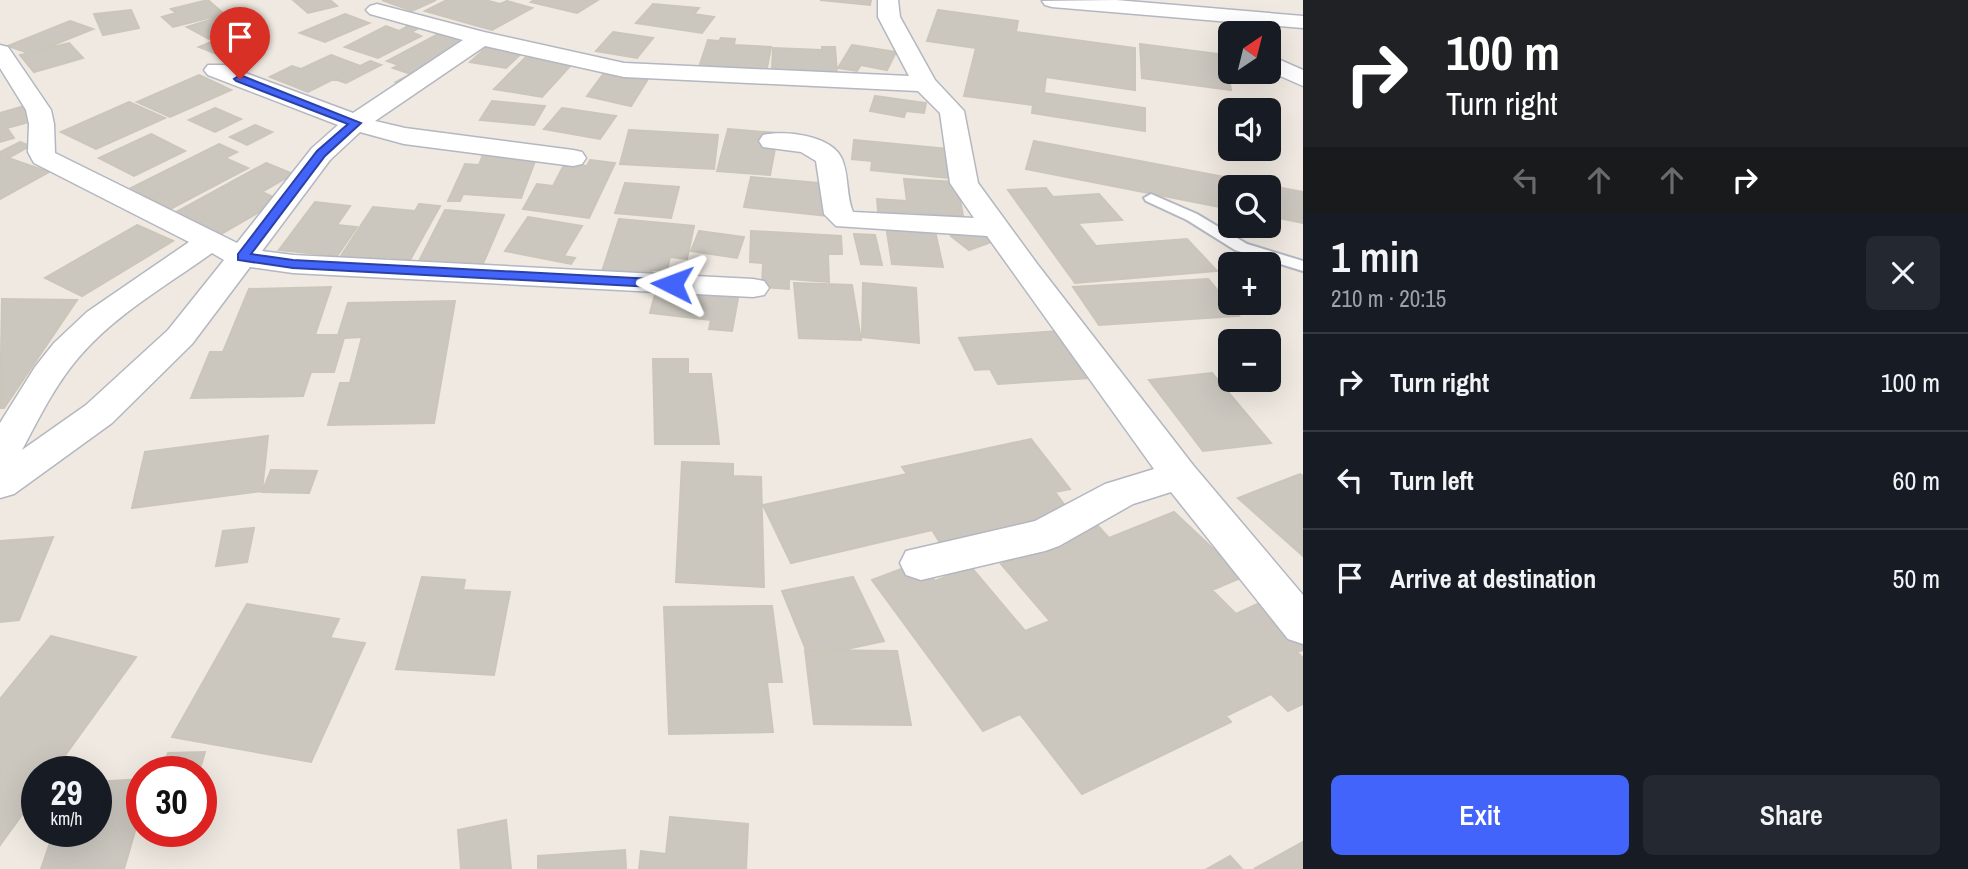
<!DOCTYPE html>
<meta charset="utf-8">
<style>
:root{--surface:#171b24;--page:#242831;--text:#f1f3f6;--muted:#9ea1a6;--line:#363941;--accent:#4264fb}
body{margin:0;font-family:"Archivo Narrow",sans-serif;background:var(--page);color:var(--text);height:100vh;display:flex;flex-direction:column;font-size:26px;white-space:nowrap}
*{box-sizing:border-box;margin:0}
p{font-size:23px;color:var(--muted)}
.icon{flex:none;width:38px;height:38px;fill:none;stroke:currentColor;stroke-width:2;stroke-linecap:round;stroke-linejoin:round}
.map{position:relative;flex:1;overflow:hidden}
.details{display:flex;flex-direction:column;background:var(--surface);width:665px}
.details>*{flex:none}
.guide{background:#202124;color:#fff;overflow:hidden}
.needle{width:46px;rotate:35deg}
.buttons{position:absolute;left:1218px;top:21px;display:grid;gap:14px}
.buttons a{display:grid;place-items:center;width:63px;height:63px;border-radius:10px;background:var(--surface);box-shadow:0 7px 28px #0002;font-size:35px}
.speed{position:absolute;left:21px;top:756px;display:flex;gap:14px;font-size:35px;font-weight:700;text-align:center}
.speed>*{display:grid;place-content:center;width:91px;height:91px;border-radius:50%;background:var(--surface);box-shadow:0 7px 28px #0002;line-height:1}
.speed small{font-size:18px;font-weight:400}
.speed .limit{border:10px solid #d22;background:#fff;color:#111}
.pin{position:absolute;display:grid;place-items:center;width:60px;height:60px;color:#fff;margin:-72px -30px;border-radius:50% 50% 50% 0;rotate:-45deg;box-shadow:0 0 7px #0007}
.pin .icon{rotate:45deg}
.me{position:absolute;width:77px;margin:-38px;rotate:273deg;stroke-linejoin:round;filter:drop-shadow(0 0 5px #0008)}
.turn{display:flex;align-items:center;gap:24px;height:147px;padding:0 28px;font-size:32px}
.turn .icon{width:91px;height:91px;stroke-width:2.5}
.turn b{display:block;font-size:49px;line-height:60px}
.lanes{display:flex;align-items:center;height:66px;padding:0 28px;background:#0003;justify-content:center;gap:35px;direction:ltr}
.lanes .off{opacity:.35}
.round{display:grid;place-items:center;flex:none;width:74px;height:74px;border-radius:10px;background:var(--page)}
.overview{display:flex;align-items:center;justify-content:space-between;height:119px;padding:0 28px}
h1{font-size:42px;font-weight:600;line-height:52px}
.cta{display:flex;gap:14px;margin-top:auto;padding:14px 28px}
.cta a{flex:1;height:80px;border-radius:10px;background:var(--accent);color:#fff;font-size:28px;font-weight:600;line-height:80px;text-align:center}
.cta a+a{background:var(--page);color:var(--text)}
ul{padding:0;list-style:none}
li{display:flex;align-items:center;gap:21px;height:98px;padding:0 28px;border-top:2px solid var(--line)}
li div{flex:1}
li b{display:block;font-size:26px}
li em{font-style:normal}
main{display:flex;flex:1;min-height:0}
.map>svg:first-child{display:block}
</style>
<main>
<div class="map">
<svg width="1303" height="869" viewBox="0 0 1303 869">
<rect width="100%" height="100%" fill="#efe9e1"/>
<path fill="#cbc7bf" stroke="#cbc5ba" stroke-width="2" d="M208 0 224 14 173 27 162 17 176 13 171 9Z
M293 0H330L337 6 308 13Z
M382 0H436L412 11Z
M447 0H485L500 4 507 1 532 8 492 30 425 11Z
M534 0H598L577 13 531 2Z
M820 0H871L870 5Z
M653 4 699 8 694 14 714 17 702 33 636 23Z
M131 10 139 28 103 35 94 14Z
M938 10 1018 21 1016 32 1135 48V90L1046 77 1044 93 1145 108V131L1032 113 1033 105 964 96 976 48 927 41Z
M345 14 369 23 325 42 300 33Z
M222 16 244 27 209 39 187 27Z
M70 21 93 29 31 54 8 46Z
M413 23 423 26 411 32 421 36 378 58 345 47 386 26 399 31Z
M243 29 267 39 224 57 199 47Z
M442 32 477 42 402 84 396 82 411 74 393 68 399 65 387 61Z
M613 32 653 38 637 58 596 51Z
M721 38 735 39 734 45 771 47 766 73 699 67 708 40 719 41Z
M69 43 83 58 34 72 20 55Z
M1140 44 1225 55 1231 90 1142 78Z
M489 45 524 51 506 68 470 62Z
M852 45 896 52 887 70 861 65 857 71 838 68Z
M822 47H835L837 73 772 70 773 48 822 50Z
M331 55 360 66 308 92 270 77 292 66 301 69Z
M526 57 572 64 542 97 494 89Z
M370 61 381 65 346 83 334 79Z
M604 73 648 79 631 106 587 96Z
M199 75 231 90 170 117 137 102Z
M875 96 926 103 924 113 906 111 904 117 870 111Z
M492 101 545 106 534 125 480 120Z
M129 102 165 118 96 149 61 132Z
M28 105 40 119 7 128 14 138 0 142V113Z
M215 108 241 119 215 132 189 120Z
M562 108 616 116 600 139 544 129Z
M255 125 272 132 247 145 230 137Z
M728 129 778 133 770 175 717 171Z
M629 130 718 135 714 169 620 164Z
M151 134 185 151 134 176 99 158Z
M854 140 948 149V178L871 170 872 161 852 159Z
M1034 141 1303 192V223L1269 216V187H1230V209L1026 169Z
M20 142 30 146 8 158 49 172 0 199V152Z
M219 144 237 152 225 158 248 168 165 212 153 206 160 203 131 188Z
M484 152 537 156 521 198 463 194 460 201H448L465 164 479 165Z
M590 160 615 163 589 218 523 209 537 184 553 186 565 163 587 166Z
M266 163 293 174 262 192 280 200 214 238 169 216Z
M751 177 830 184 827 216 744 207Z
M904 179 957 182 963 216 903 212 904 223 879 222 877 199 907 201Z
M625 183 679 187 671 218 615 213Z
M1046 188 1053 197 1099 194 1122 220 1078 223 1096 246 1187 239 1217 271 1075 283 1008 190Z
M315 202 350 206 337 225 357 227 337 256 279 250Z
M419 204 440 206 410 260 385 257 375 273 333 268 373 207 415 211Z
M445 210 504 215 482 266 419 261Z
M528 217 582 226 564 256 575 258 571 264 505 251Z
M619 219 694 226 687 259 670 257 667 271 652 270 648 286 599 281Z
M933 222 943 267 892 264 886 226Z
M137 225 173 241 82 296 45 278Z
M975 228 994 241 969 250 951 236Z
M699 231 744 237 737 258 691 251Z
M751 231 841 236 842 254H828L829 282 789 279V289L762 287 763 263 750 262Z
M854 234 875 235 882 265 861 264Z
M661 273 741 282 732 331 709 329 711 320 650 313Z
M1208 279 1239 316 1099 325 1073 287Z
M794 283 852 285 861 340 799 338Z
M863 283 916 288 919 343 862 337Z
M331 287 315 335H338L348 303 455 301 434 423 328 425 340 383H350L362 337 344 338 334 372H311L303 396 191 398 210 352H223L249 289Z
M2 299 77 300 4 408H0Z
M1059 331 1089 378 998 384 990 369 975 370 959 338Z
M653 359H688V374H711L719 444H655Z
M1212 373 1271 443 1203 451 1149 380Z
M268 436 262 491 132 508 145 452Z
M1031 439 1070 489 1055 492 1071 514 941 544 932 530 791 563 763 505 907 474 902 467Z
M682 462 733 464V476L761 477 764 587 676 582Z
M271 470 317 471 309 493 262 492Z
M1300 474 1303 476V556L1238 498Z
M1174 512 1243 577 1212 590 1236 614 1268 599 1303 632V650L1297 652 1303 658V704L1288 711 1271 694 1226 716 1231 722 1082 794 1020 714 983 731 872 580 920 562 935 581 971 567 1025 631 1050 621 1001 564 1098 526 1109 538Z
M254 528 247 562 216 566 223 531Z
M53 537 19 620 0 622V541Z
M422 577 465 580 463 590 510 592 494 675 396 669Z
M853 577 884 641 809 657 782 591Z
M247 604 339 619 330 638 365 643 311 762 172 737Z
M772 606 782 682H767L773 732 669 734 664 607Z
M51 636 136 657 53 772H37V794L0 845V699Z
M805 650 897 651 911 725 814 724Z
M205 752 199 772H161L168 753Z
M142 779V807L124 869H41L54 831H96V782Z
M670 817 748 824 746 869H639L641 851 666 854Z
M506 820 511 869H461L458 830Z
M1303 842V869H1254Z
M625 850 626 869H538V856Z
M1230 856 1242 869H1207Z"/>
<g fill="none" stroke-linecap="round" stroke-linejoin="round">
<g stroke="#b4b7c1" stroke-width="4">
<path id="lane" d="M1151 194 1197 214 1247 244 1303 261V271L1235 250 1187 220 1146 201 1144 198Z"/>
</g>
<g stroke="#b4b7c1" stroke-width="3">
<path id="street" d="M878 0H898L900 17 935 80 964 111 978 183 1038 265 1193 465 1303 595V644L1288 639 1171 492 1133 504 1059 546 1045 551 921 580 906 575 900 563 906 551 1035 521 1105 484 1154 469 987 236 836 226 824 214 816 161 801 152 763 147 759 141 763 135C784 130 832 135 842 159 849 175 846 196 853 212L974 218 950 183 940 113 918 91 624 77 485 46 375 121 405 128 573 150 582 152 586 158 582 164 573 166 404 144 360 132 330 160 262 251 293 255 753 279 764 281 769 288 764 295 753 297 293 273 250 267 192 344 112 423 14 494 0 498V423L35 367 54 343 87 312 189 242 34 163 28 152 29 124 26 110 0 68V45L8 47 51 110 54 124 55 153 237 243 312 148 338 125 208 75 204 70 208 65H224L353 113 463 40 370 14 366 10 370 6 377 4 484 32 624 63 909 76 878 17ZM212 253 224 260 168 330 86 405 22 450C39 418 55 385 79 357 116 314 166 286 212 253Z
M1116 0 1303 16V28L1052 7 1045 5 1042 1Z
M1269 55 1303 70V86L1269 71Z"/>
</g>
<use href="#lane" fill="#fff" fill-rule="evenodd"/>
<use href="#street" fill="#fff" fill-rule="evenodd"/>
</g>
<path fill="#4264fb" stroke="#2b41a3" stroke-width="2" d="M240 75 361 123 325 156 251 254 293 260 672 280 679 284 672 288 293 268 238 260V254L317 151 348 124 236 81 234 79Z"/>
</svg>
<div class="buttons">
<a><svg class="needle" viewBox="-14 -14 28 28"><path d="M0-13l5 13h-10z" fill="#e53935"/><path d="M0 13l5-13h-10z" fill="#9ea1a6"/></svg></a>
<a><svg class="icon" aria-label="sound" viewBox="0 0 24 24"><path d="M4 9h4l5-4v14l-5-4H4zM17 9q2 3 0 6"/></svg></a>
<a><svg class="icon" aria-label="search" viewBox="0 0 24 24"><circle cx="10" cy="10" r="6"/><path d="M15 15l6 6"/></svg></a>
<a>+</a>
<a>−</a>
</div>
<div class="speed"><div>29<small>km/h</small></div><div class="limit">30</div></div>
<div class="pin" style="left:240px;top:79px;background:#d93025"><svg class="icon" aria-label="arrive" viewBox="0 0 24 24"><path d="M6 21V4h12l-3 4 3 4H6"/></svg></div>
<svg class="me" style="left:672px;top:284px" viewBox="-20 -20 40 40"><path d="M0-17L14 15 0 8-14 15z" fill="#4264fb" stroke="#fff" stroke-width="4"/></svg>
</div>
<section class="details">
<div class="guide">
<div class="turn"><svg class="icon" aria-label="right" viewBox="0 0 24 24"><path d="M7 20v-9h11M14 6l5 5-5 5"/></svg><div><b>100 m</b>Turn right</div></div>
<div class="lanes"><svg class="icon off" aria-label="left" viewBox="0 0 24 24"><path d="M17 20v-9H6M10 6l-5 5 5 5"/></svg><svg class="icon off" aria-label="ahead" viewBox="0 0 24 24"><path d="M12 20V5M6 11l6-6 6 6"/></svg><svg class="icon off" aria-label="ahead" viewBox="0 0 24 24"><path d="M12 20V5M6 11l6-6 6 6"/></svg><svg class="icon" aria-label="right" viewBox="0 0 24 24"><path d="M7 20v-9h11M14 6l5 5-5 5"/></svg></div>
</div>
<div class="overview"><div><h1>1 min</h1><p>210 m · 20:15</p></div><a class="round"><svg class="icon" aria-label="close" viewBox="0 0 24 24"><path d="M6 6l12 12M18 6L6 18"/></svg></a></div>
<ul>
<li><svg class="icon" aria-label="right" viewBox="0 0 24 24"><path d="M7 20v-9h11M14 6l5 5-5 5"/></svg><div><b>Turn right</b></div><em>100 m</em></li>
<li><svg class="icon" aria-label="left" viewBox="0 0 24 24"><path d="M17 20v-9H6M10 6l-5 5 5 5"/></svg><div><b>Turn left</b></div><em>60 m</em></li>
<li><svg class="icon" aria-label="arrive" viewBox="0 0 24 24"><path d="M6 21V4h12l-3 4 3 4H6"/></svg><div><b>Arrive at destination</b></div><em>50 m</em></li>
</ul>
<div class="cta"><a>Exit</a><a>Share</a></div>
</section>
</main>
